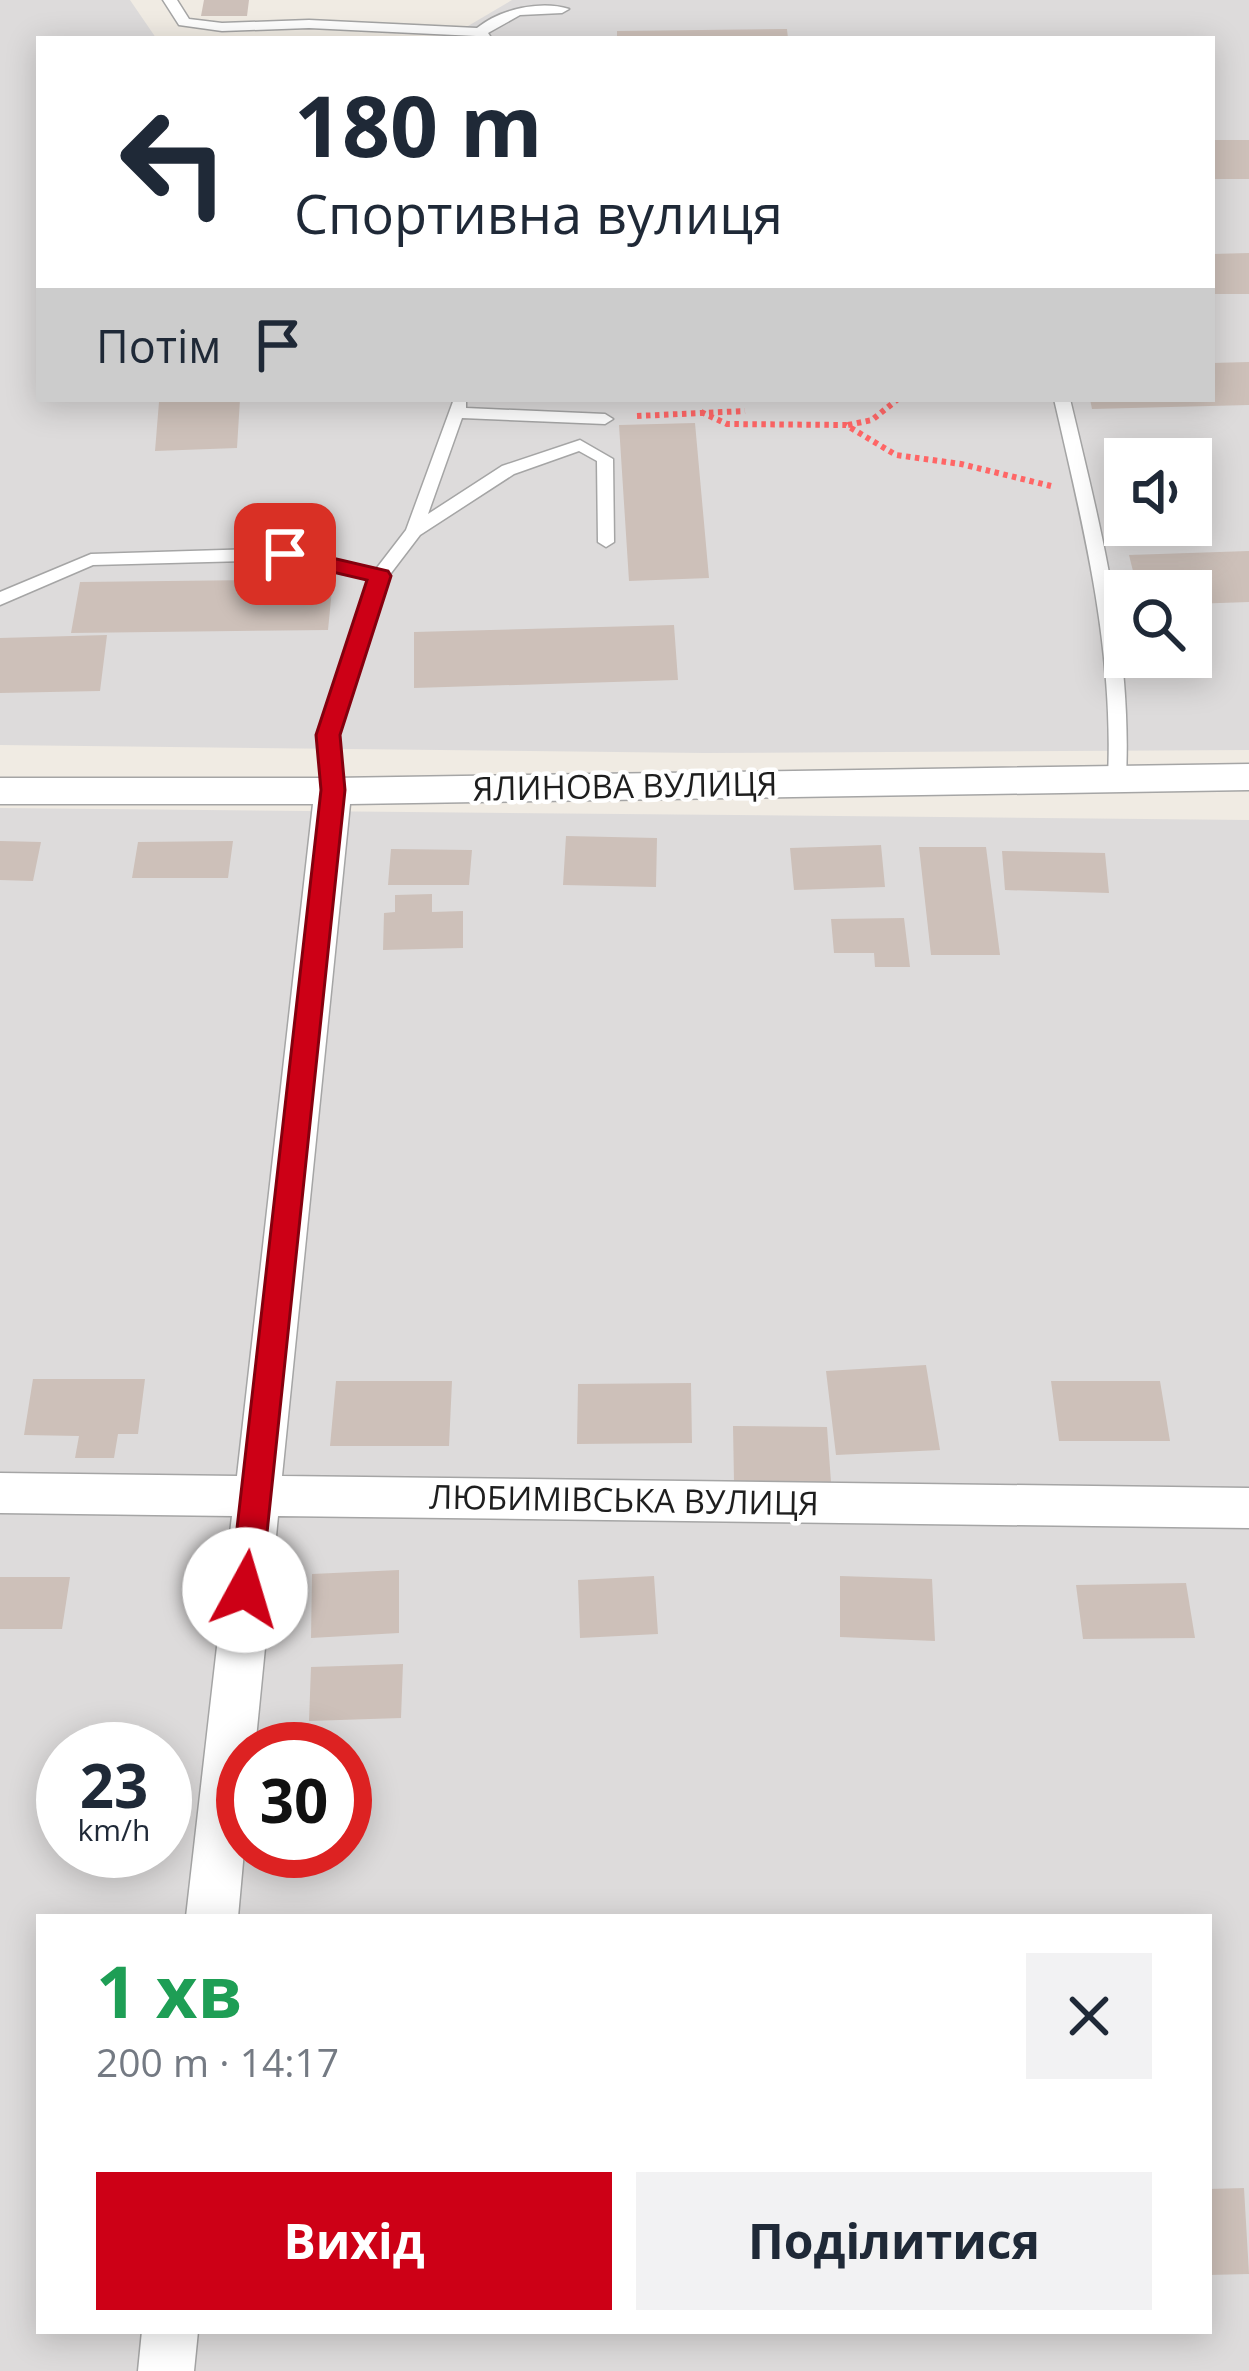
<!DOCTYPE html>
<html lang="uk">
<meta charset="utf-8">
<style>
:root{--surface:#fff;--page:#f2f2f3;--text:#1f2937;--muted:#747a83;--accent:#cd0016}
body{margin:0;font-family:"Open Sans",sans-serif;background:var(--page);color:var(--text);height:100vh;display:flex;flex-direction:column;font-size:45px;white-space:nowrap}
*{box-sizing:border-box;margin:0}
p{font-size:39px;color:var(--muted)}
.icon{flex:none;width:66px;height:66px;fill:none;stroke:currentColor;stroke-width:2;stroke-linecap:round;stroke-linejoin:round}
.map{position:relative;flex:1;overflow:hidden}
.details{position:absolute;left:36px;top:1914px;width:1176px;height:420px;display:flex;flex-direction:column;background:var(--surface);border-radius:0px;box-shadow:0 6px 30px #0003}
.details>*{flex:none}
.top-card{position:absolute;left:36px;top:36px;width:1179px;height:366px;border-radius:0px;box-shadow:0 6px 30px #0003;background:#fff;color:var(--text);overflow:hidden}
.controls{position:absolute;left:1104px;top:438px;display:grid;gap:24px}
.controls a{display:grid;place-items:center;width:108px;height:108px;border-radius:0px;background:var(--surface);box-shadow:0 6px 30px #0003;font-size:60px}
.speed{position:absolute;left:36px;top:1722px;display:flex;gap:24px;font-size:60px;font-weight:700;text-align:center}
.speed>*{display:grid;place-content:center;width:156px;height:156px;border-radius:50%;background:var(--surface);box-shadow:0 6px 30px #0003;line-height:1}
.speed small{font-size:30px;font-weight:400}
.speed .limit{border:18px solid #d22;background:#fff;color:#111}
.pin{position:absolute;display:grid;place-items:center;width:102px;height:102px;color:#fff;margin:-51px;border-radius:24px;box-shadow:0 6px 18px #0006}
.me{position:absolute;width:132px;margin:-66px;rotate:6deg;stroke-linejoin:round;filter:drop-shadow(0 0 9px #0008)}
.turn{display:flex;align-items:center;gap:42px;height:252px;padding:0 60px;font-size:54px}
.turn .icon{width:156px;height:156px;stroke-width:2.5}
.turn b{display:block;font-size:84px;line-height:102px}
.then{display:flex;align-items:center;height:114px;padding:0 60px;background:#0003;gap:24px;font-size:45px}
.round{display:grid;place-items:center;flex:none;width:126px;height:126px;border-radius:0px;background:var(--page)}
.summary{display:flex;align-items:center;justify-content:space-between;height:204px;padding:0 60px}
h1{font-size:72px;font-weight:700;line-height:90px;color:#1e9e55}
.cta{display:flex;gap:24px;margin-top:auto;padding:24px 60px}
.cta a{flex:1;height:138px;border-radius:0px;background:var(--accent);color:#fff;font-size:48px;font-weight:700;line-height:138px;text-align:center}
.cta a+a{background:var(--page);color:var(--text)}
.map>svg:first-child{display:block}
</style>
<div class="map">
<svg width="1249" height="2371" viewBox="0 0 1249 2371">
<rect width="100%" height="100%" fill="#f0ebe3"/>
<path fill="#dddbdb" fill-rule="evenodd" d="M0 0H130L156 38 163 39H39V399H1212V39H446L512 0H1249V750L704 753 0 745ZM1125 459H1191V525H1125ZM1125 591H1191V657H1125Z
M0 808 1249 820V2371H0ZM63 1749H165V1851H63ZM243 1749H345V1851H243ZM39 1917H1209V2331H39Z"/>
<path fill="#cdc0b9" d="M204 0H249L247 16H201Z
M787 29 788 39H617V31Z
M1212 140H1249V179H1212Z
M1249 253V294H1212V254Z
M1249 362V405L1092 409 1090 399H1212V363Z
M240 399 237 448 155 451 159 402Z
M695 423 709 578 629 581 619 425Z
M1249 551V602L1191 604V591H1138L1129 555Z
M333 579 328 630 71 633 80 582Z
M674 625 678 680 414 688V632Z
M107 635 100 691 0 693V638Z
M566 836 657 838 656 887 563 885Z
M0 841 41 842 33 881 0 880Z
M233 841 228 878H132L138 842Z
M881 845 885 887 794 890 790 848Z
M919 847H986L1000 955H931Z
M391 849 472 850 469 885H388Z
M1002 851 1105 853 1109 893 1005 890Z
M432 894V912L463 911V948L383 950 384 913 395 912V895Z
M904 918 910 967H875L874 953H834L831 919Z
M926 1365 940 1450 836 1455 826 1371Z
M33 1379H145L138 1434H118L114 1458H75L79 1436 24 1435Z
M336 1381H452L449 1446H330Z
M1051 1381H1160L1170 1441H1059Z
M691 1383 692 1443 577 1444 578 1384Z
M733 1426 827 1427 831 1482H734Z
M399 1570V1633L311 1638 312 1574Z
M654 1576 658 1634 580 1638 578 1580Z
M840 1576 932 1579 935 1641 840 1637Z
M0 1577H70L62 1629H0Z
M1186 1583 1195 1638 1083 1639 1076 1585Z
M403 1664 401 1718 309 1721 311 1667Z
M1244 2188 1249 2274 1209 2275V2189Z"/>
<g fill="none" stroke-linecap="round" stroke-linejoin="round">
<g stroke="#a5a5a5" stroke-width="3">
<path id="lane" d="M163 0H177L189 19 222 23 309 20 477 28C500 9 541 0 569 9L562 13 520 15 488 33 492 39H478L476 36 309 28 222 31 179 25Z
M454 399H466V408L605 414 613 419 605 424 462 418 428 514 502 466 580 440 613 459 614 542 606 547 598 542 597 461 579 451 514 474 420 535 388 577 337 735 342 791 340 796 333 798 324 791 319 735 370 579 285 560 93 565 0 605V592L91 554 285 548 376 569 406 530Z
M1054 399H1070C1100 525 1132 647 1126 777L1117 783 1108 777C1114 647 1083 525 1054 399Z"/>
</g>
<g stroke="#a5a5a5" stroke-width="3">
<path id="street" d="M1249 764V790L350 804 282 1476 1249 1488V1528L278 1516 255 1749H243L244 1851 238 1917H186L232 1516 0 1513V1473L237 1476 313 804H0V778H333Z
M142 2331H198L194 2371H138Z"/>
</g>
<path stroke="#f66" stroke-width="6" stroke-dasharray="4.5 4.5" stroke-linecap="butt" d="M701 412 727 424 846 425 896 455 961 464 1051 486
M637 416 745 411
M848 425 872 420 898 399"/>
<use href="#lane" fill="#fff" fill-rule="evenodd"/>
<use href="#street" fill="#fff" fill-rule="evenodd"/>
</g>
<path fill="#cd0016" stroke="#85000e" stroke-width="3" d="M285 547 388 571 391 576 340 735 345 790 261 1590 256 1599 245 1603 235 1599 230 1590 321 790 316 735 367 580 277 559V549Z"/>
<g text-anchor="middle" stroke-width="9" stroke-linejoin="round" paint-order="stroke">
<g font-size="33" fill="#1e1e1e" stroke="#fff">
<text transform="translate(625 786) rotate(-1)" y="12">ЯЛИНОВА ВУЛИЦЯ</text>
<text transform="translate(624 1500) rotate(1)" y="12">ЛЮБИМІВСЬКА ВУЛИЦЯ</text>
</g>
</g>
</svg>
<div class="controls">
<a><svg class="icon" aria-label="sound" viewBox="0 0 24 24"><path d="M4 9h4l5-4v14l-5-4H4zM17 9q2 3 0 6"/></svg></a>
<a><svg class="icon" aria-label="search" viewBox="0 0 24 24"><circle cx="10" cy="10" r="6"/><path d="M15 15l6 6"/></svg></a>
</div>
<div class="speed"><div>23<small>km/h</small></div><div class="limit">30</div></div>
<div class="pin" style="left:285px;top:554px;background:#d93025"><svg class="icon" aria-label="arrive" viewBox="0 0 24 24"><path d="M6 21V4h12l-3 4 3 4H6"/></svg></div>
<svg class="me" style="left:245px;top:1590px" viewBox="-20 -20 40 40"><circle r="19" fill="#fff"/><path d="M0-13L10 11 0 6-10 11z" fill="#cd0016"/></svg>
<div class="top-card">
<div class="turn"><svg class="icon" aria-label="left" viewBox="0 0 24 24"><path d="M17 20v-9H6M10 6l-5 5 5 5"/></svg><div><b>180 m</b>Спортивна вулиця</div></div>
<div class="then">Потім<svg class="icon" aria-label="arrive" viewBox="0 0 24 24"><path d="M6 21V4h12l-3 4 3 4H6"/></svg></div>
</div>
<section class="details">
<div class="summary"><div><h1>1 хв</h1><p>200 m · 14:17</p></div><a class="round"><svg class="icon" aria-label="close" viewBox="0 0 24 24"><path d="M6 6l12 12M18 6L6 18"/></svg></a></div>
<div class="cta"><a>Вихід</a><a>Поділитися</a></div>
</section>
</div>
